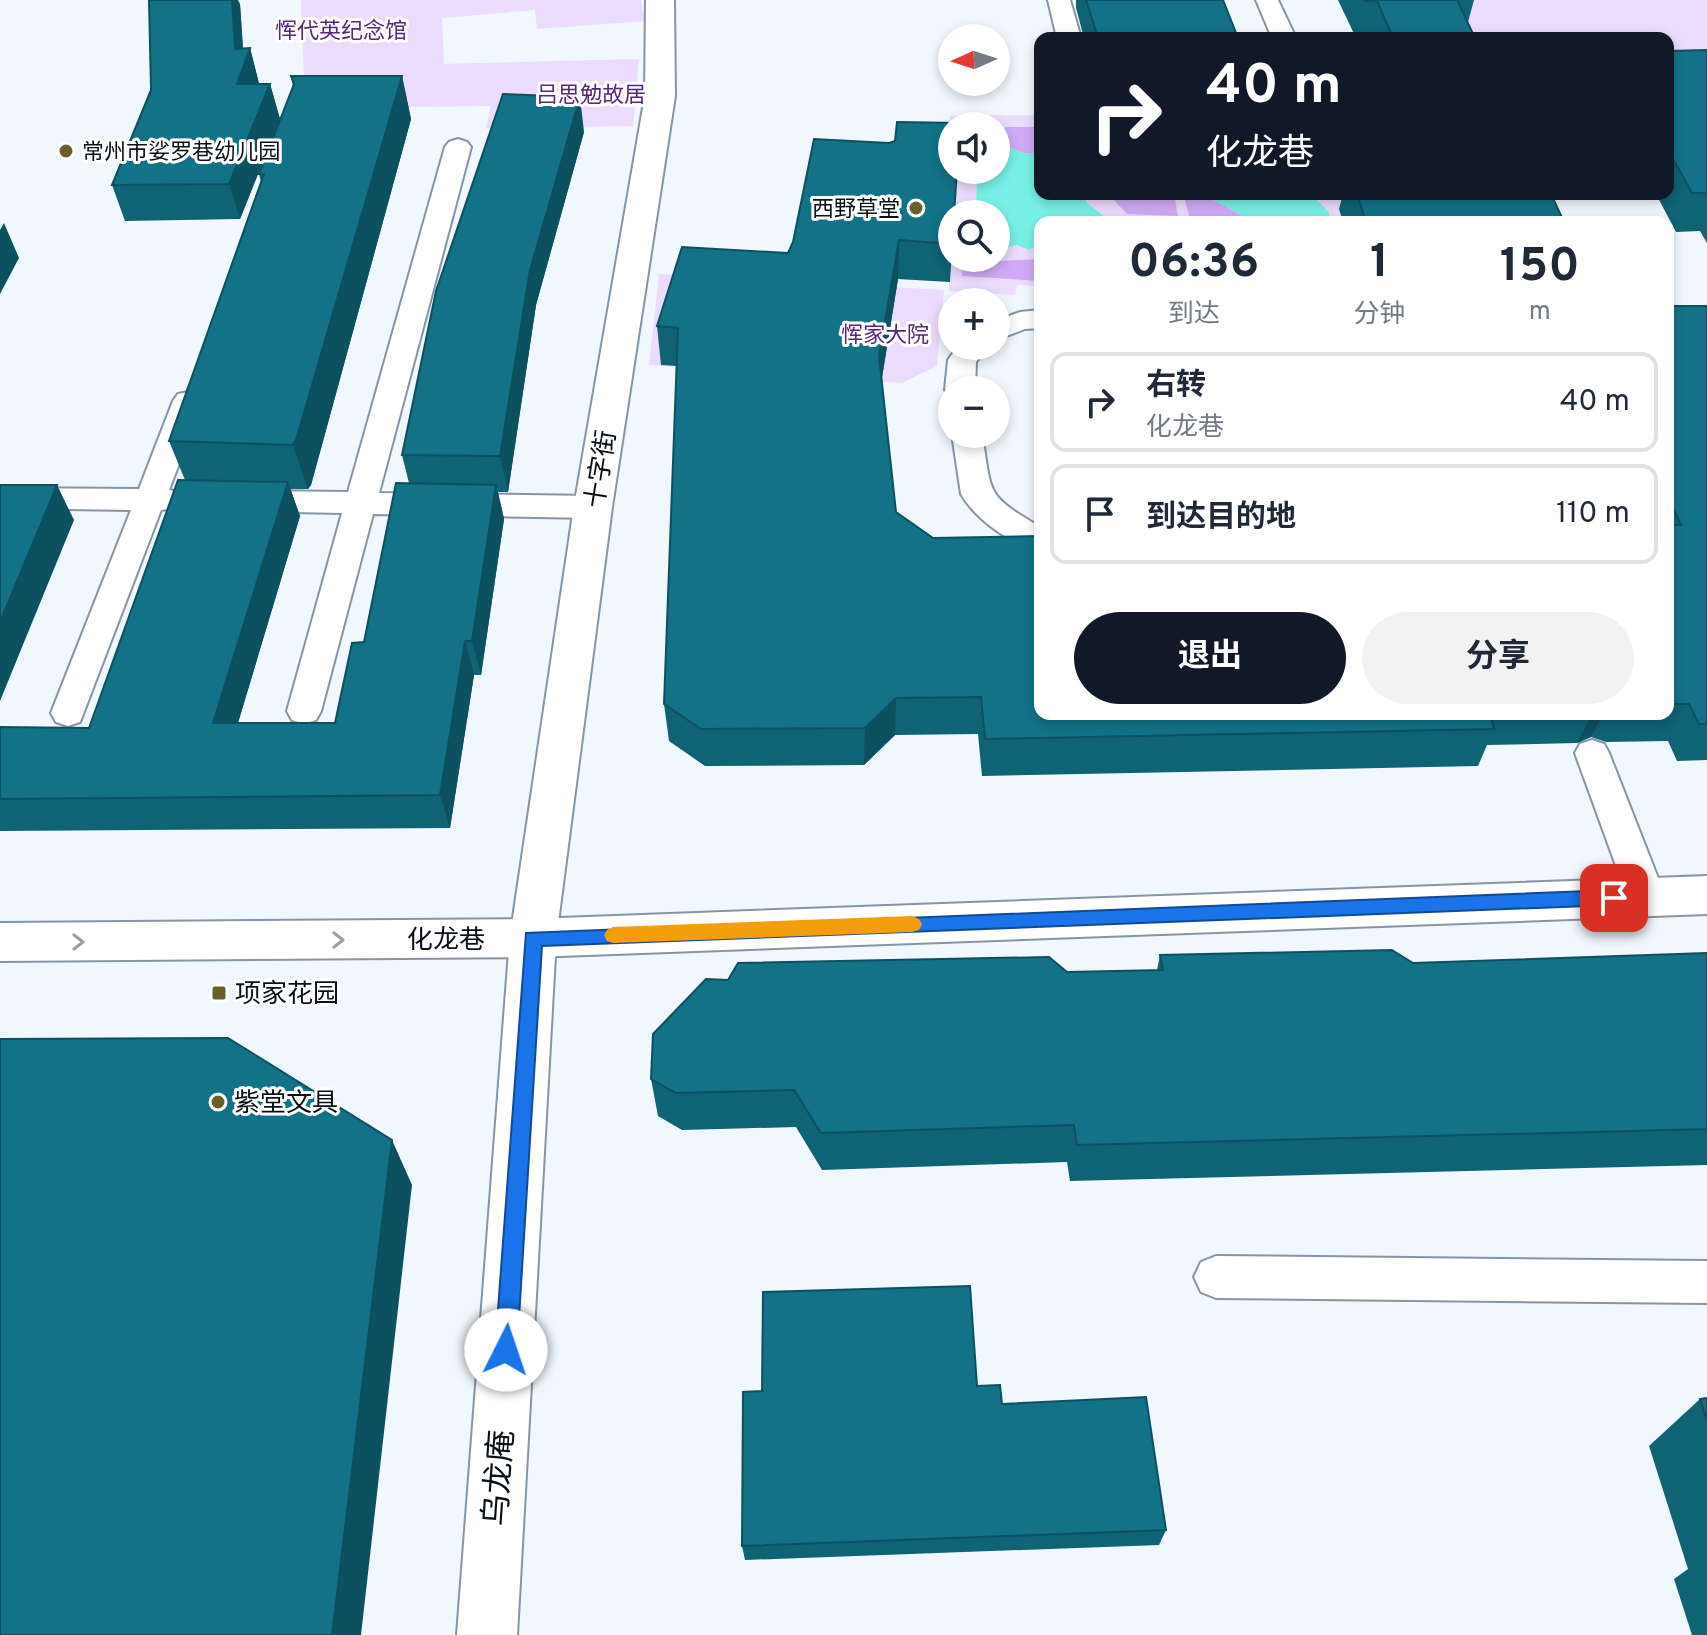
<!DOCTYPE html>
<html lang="zh">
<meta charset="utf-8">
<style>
:root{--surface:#fff;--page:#f2f2f3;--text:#1f2937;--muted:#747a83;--line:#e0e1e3;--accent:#111827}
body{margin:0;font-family:Overpass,"Noto Sans SC",sans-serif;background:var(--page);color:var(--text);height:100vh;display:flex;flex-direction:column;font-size:30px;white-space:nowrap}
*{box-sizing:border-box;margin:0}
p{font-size:26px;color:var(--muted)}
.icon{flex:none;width:44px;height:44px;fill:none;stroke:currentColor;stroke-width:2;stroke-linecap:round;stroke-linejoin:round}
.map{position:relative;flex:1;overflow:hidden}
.sheet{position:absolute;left:1034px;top:216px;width:640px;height:504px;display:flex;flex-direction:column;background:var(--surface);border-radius:16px;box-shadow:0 4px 12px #0003}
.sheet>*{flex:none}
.top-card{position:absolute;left:1034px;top:32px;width:640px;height:168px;border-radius:16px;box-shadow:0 4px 12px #0003;background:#111827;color:#fff;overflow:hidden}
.needle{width:52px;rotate:267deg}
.tools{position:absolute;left:938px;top:24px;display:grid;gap:16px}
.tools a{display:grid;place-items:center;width:72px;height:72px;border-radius:50%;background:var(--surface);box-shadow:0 4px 12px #0003;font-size:40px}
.pin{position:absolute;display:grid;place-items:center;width:68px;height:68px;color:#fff;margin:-34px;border-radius:16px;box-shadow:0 4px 12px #0006}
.me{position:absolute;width:88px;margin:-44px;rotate:4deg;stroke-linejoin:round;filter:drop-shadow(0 0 6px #0008)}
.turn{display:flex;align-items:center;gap:28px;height:168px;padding:0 40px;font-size:36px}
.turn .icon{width:104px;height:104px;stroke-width:2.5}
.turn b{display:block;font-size:56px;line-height:68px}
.eta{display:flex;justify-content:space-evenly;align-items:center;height:136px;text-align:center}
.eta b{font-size:48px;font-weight:700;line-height:56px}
.primary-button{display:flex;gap:16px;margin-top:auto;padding:16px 40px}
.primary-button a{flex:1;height:92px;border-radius:48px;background:var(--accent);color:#fff;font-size:32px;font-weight:700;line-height:92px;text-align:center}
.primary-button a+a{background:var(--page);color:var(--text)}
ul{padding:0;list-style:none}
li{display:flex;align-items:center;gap:24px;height:100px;margin:0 16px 12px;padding:0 24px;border:4px solid var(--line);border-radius:16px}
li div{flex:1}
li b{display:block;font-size:30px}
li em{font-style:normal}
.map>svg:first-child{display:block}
</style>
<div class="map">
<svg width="1707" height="1635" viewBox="0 0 1707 1635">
<rect width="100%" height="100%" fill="#f0f7fd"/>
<path fill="#ebdbfc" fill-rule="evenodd" d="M301 0H641L645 21 537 29 535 10 442 18 444 64 639 59 633 126 486 128 491 106 305 108Z
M1453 0H1707V85H1668V38H1473Z
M1040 115V194H1400L1411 222H1040V286L1017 285 1015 295 949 291V282L876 278 947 161 950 116ZM952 126H996V170H952ZM952 214H996V258H952Z
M659 274 944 290 937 366 902 383 649 365Z"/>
<path fill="#d0abf5" d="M1006 127H1040V151C1027 160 1011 145 996 144V131Z
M1108 194H1174L1178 216 1127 214Z
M1188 194 1210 198 1254 222H1191L1185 201Z
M963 258 999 261 1040 259V281L962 276Z"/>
<path fill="#79f0e6" d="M996 144C1011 145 1027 160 1040 151V194H1084L1087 203 1111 222H1040V243L1029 250 1017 245 1001 249 996 244V214H976L977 180 965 179V170H996Z
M1196 194H1282L1316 199 1329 212V222H1254L1210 198Z"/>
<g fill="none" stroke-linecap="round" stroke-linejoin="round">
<g stroke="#8695a4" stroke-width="4">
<path id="lane" d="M1048 0H1070L1081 38H1057Z
M1256 0H1278L1296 38H1272Z
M458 139 467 142 471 147 379 493 593 496 604 500 609 507 604 514 593 518 373 514 321 711 316 720 304 724 292 720 287 711 342 513 247 511 236 508 232 501 236 494 247 491 348 492 445 147 449 142Z
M1040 310V328L1025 329 996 340V321L1020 312Z
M958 346H988L976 362 975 390H952V397L945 390 948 360Z
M188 392 198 394 203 401 169 490 183 493 187 500 183 507 161 510 80 722 68 726 56 722 51 713 131 510 0 508V488L139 489 173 401 178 394Z
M952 434H982C992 496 985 494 1040 527V552C1010 543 977 521 961 494Z
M1592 740 1604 744 1609 753 1665 896 1659 907 1646 911 1633 907 1627 896 1575 753 1580 744Z
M1216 1256 1707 1261V1303L1216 1298 1201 1292 1194 1277 1201 1262Z"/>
</g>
<g stroke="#8695a4" stroke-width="4">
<path id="street" d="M646 0H674L675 96 612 507 556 938 517 1635H457L510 938 574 507 645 96Z"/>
</g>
<g stroke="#8695a4" stroke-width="4">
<path id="secondary" d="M1707 876V914L533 957 0 961V923L533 919Z"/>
</g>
<use href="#lane" fill="#fff" fill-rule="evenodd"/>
<use href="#street" fill="#fff" fill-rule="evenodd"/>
<use href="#secondary" fill="#fff" fill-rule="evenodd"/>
</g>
<path fill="#106275" d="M1076 0H1223L1238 38H1084L1076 8Z
M1338 0H1474L1468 22 1475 38H1356Z
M240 4 243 49 250 48 259 84H270L280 119 240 219 125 221 112 185Z
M1707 50V243L1700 231 1676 232 1656 194H1668V51Z
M291 76H402L411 119 311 485 308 489H290L300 516 238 723H335L364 642 409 483 402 455 584 132 536 305 508 492H498L504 519 481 675H474L450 828 0 831V727L89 728 185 480 169 441 261 182 259 174 293 86Z
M1343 194H1551L1564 222H1343L1339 209Z
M952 214V248L950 282 898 279 882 378 896 512 1040 714H1668V306H1707V760L1677 761 1668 741 1606 742 1591 737 1577 743 1487 745 1478 766 982 776 978 734 895 735 864 765 705 766 669 741 664 704 677 366 661 365 657 326 788 253Z
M1707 953V1165L1070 1181 1067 1162 822 1170 796 1127 682 1130 658 1116 651 1079 728 980 1157 970 1160 955 1413 963Z
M1707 1398V1635H1692L1674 1579 1688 1569 1649 1446 1700 1399Z
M1002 1404 1166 1530 1159 1545 745 1560 742 1546Z"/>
<path fill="#0d505f" d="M232 0H238L240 4 244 64 250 48 259 83 247 119 237 84Z
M402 76 411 119 311 485 308 489 293 445Z
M270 84 280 119 240 219 229 184Z
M580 97 584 132 536 305 508 492 500 456 530 270Z
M4 223 19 258 0 294V230Z
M899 240 898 279 879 395V356Z
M288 482 300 516 228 756 213 723Z
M57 485 74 520 0 701V622Z
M496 485 504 519 481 675 472 641Z
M465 641 474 675 450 828 440 795Z
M896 698 895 735 864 765 865 728Z
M1592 714H1603L1591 737 1577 743Z
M392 1140 412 1185 361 1635H332Z"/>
<path fill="#137288" stroke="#0d505f" stroke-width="2" d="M149 0H232L235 49 250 48 237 84H270L229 184 112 185 151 90Z
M1086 0H1223L1238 38H1098Z
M1365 0H1457L1475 38H1393L1377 1H1365Z
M1707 50V193H1692L1668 150V51Z
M291 76H402L296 440 293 445 169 441 264 174H259L294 84Z
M503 94 580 97 530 270 500 456 402 455 436 291Z
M897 122 960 123V126H952V170H957L954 214H952V244L899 240 879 356 896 512 933 538 1040 536V714H1490L1494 729 985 739 981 697 896 698 865 728 701 729 664 704 678 328 657 326 682 247 788 253 793 242 814 139 889 143 895 141Z
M1357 194H1551L1564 222H1366Z
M1668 306H1707V724H1699L1689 704H1668V525H1681L1668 498Z
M178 480 288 482 213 723H335L352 643 364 642 396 483 496 485 472 641H465L440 795 0 799V727L89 728Z
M0 485H57L0 622Z
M1392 950 1413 963 1707 953V1129L1077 1145 1074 1125 821 1133 794 1090 676 1093 651 1079 653 1034 706 979 728 980 738 963 1049 957 1067 972 1163 970 1160 955Z
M228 1038 392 1140 332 1635H0V1039Z
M970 1286 977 1386 1000 1385 1002 1404 1146 1397 1166 1530 742 1546 743 1392 762 1391 763 1292Z
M1707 1398V1420L1700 1399Z"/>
<defs><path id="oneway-chevron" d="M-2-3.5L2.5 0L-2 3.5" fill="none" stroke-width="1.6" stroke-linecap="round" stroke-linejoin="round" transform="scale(2)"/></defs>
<g stroke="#9d9fa1">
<use href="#oneway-chevron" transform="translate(338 940)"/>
<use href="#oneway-chevron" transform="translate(78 942)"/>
</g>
<path fill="#1a73e8" stroke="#114b97" stroke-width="2" d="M1614 890 1620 892 1623 898 1620 903 1614 905 542 946 517 1350 514 1358 506 1361 498 1358 495 1350 526 933Z"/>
<path fill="#f59e0b" d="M912 916 919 919 922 924 919 930 912 932 613 943 607 941 604 935 607 930 613 927Z"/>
<g fill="#685f2b" stroke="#fff" stroke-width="3">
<circle cx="66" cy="151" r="8"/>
<circle cx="916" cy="208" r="8"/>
<rect x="211" y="985" width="16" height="16" rx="4"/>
<circle cx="218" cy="1102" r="8"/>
</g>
<g text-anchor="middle" stroke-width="6" stroke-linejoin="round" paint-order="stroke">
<g font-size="22" fill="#56267a" stroke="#fff">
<text x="341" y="38">恽代英纪念馆</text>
<text x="591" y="102">吕思勉故居</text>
<text x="885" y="342">恽家大院</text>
</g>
<g font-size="22" fill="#090f14" stroke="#fff" text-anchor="start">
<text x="82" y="159">常州市娑罗巷幼儿园</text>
<text x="900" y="216" text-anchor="end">西野草堂</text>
</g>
<g font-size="26" fill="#090f14" stroke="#fff">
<text transform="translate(600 469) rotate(-81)" y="9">十字街</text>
<text x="446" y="948">化龙巷</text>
</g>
<g font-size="26" fill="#090f14" stroke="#fff" text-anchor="start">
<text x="235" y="1002">项家花园</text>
<text x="234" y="1111">紫堂文具</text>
</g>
<g font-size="32" fill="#090f14" stroke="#fff">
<text transform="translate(498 1478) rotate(-86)" y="11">乌龙庵</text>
</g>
</g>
</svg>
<div class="tools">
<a><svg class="needle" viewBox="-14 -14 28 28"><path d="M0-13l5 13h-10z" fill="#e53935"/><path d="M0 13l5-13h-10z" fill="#747a83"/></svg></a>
<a><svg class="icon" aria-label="sound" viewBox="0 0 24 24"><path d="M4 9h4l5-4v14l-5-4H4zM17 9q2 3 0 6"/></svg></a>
<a><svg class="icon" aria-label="search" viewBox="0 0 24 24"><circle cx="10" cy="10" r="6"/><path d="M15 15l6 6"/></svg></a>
<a>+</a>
<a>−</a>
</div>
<div class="pin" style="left:1614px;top:898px;background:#d93025"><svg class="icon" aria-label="arrive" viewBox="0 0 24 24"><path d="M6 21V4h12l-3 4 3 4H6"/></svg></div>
<svg class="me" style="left:506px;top:1350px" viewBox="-20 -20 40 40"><circle r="19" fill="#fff"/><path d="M0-13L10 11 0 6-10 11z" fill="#1a73e8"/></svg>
<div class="top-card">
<div class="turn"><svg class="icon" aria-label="right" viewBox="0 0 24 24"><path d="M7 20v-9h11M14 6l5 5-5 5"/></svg><div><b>40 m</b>化龙巷</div></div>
</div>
<section class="sheet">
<div class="eta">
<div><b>06:36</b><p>到达</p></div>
<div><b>1</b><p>分钟</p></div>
<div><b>150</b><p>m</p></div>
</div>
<ul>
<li><svg class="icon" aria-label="right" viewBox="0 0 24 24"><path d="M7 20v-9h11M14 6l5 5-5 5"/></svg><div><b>右转</b><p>化龙巷</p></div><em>40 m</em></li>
<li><svg class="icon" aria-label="arrive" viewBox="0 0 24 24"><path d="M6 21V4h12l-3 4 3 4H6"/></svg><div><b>到达目的地</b></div><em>110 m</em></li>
</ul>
<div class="primary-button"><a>退出</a><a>分享</a></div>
</section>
</div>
